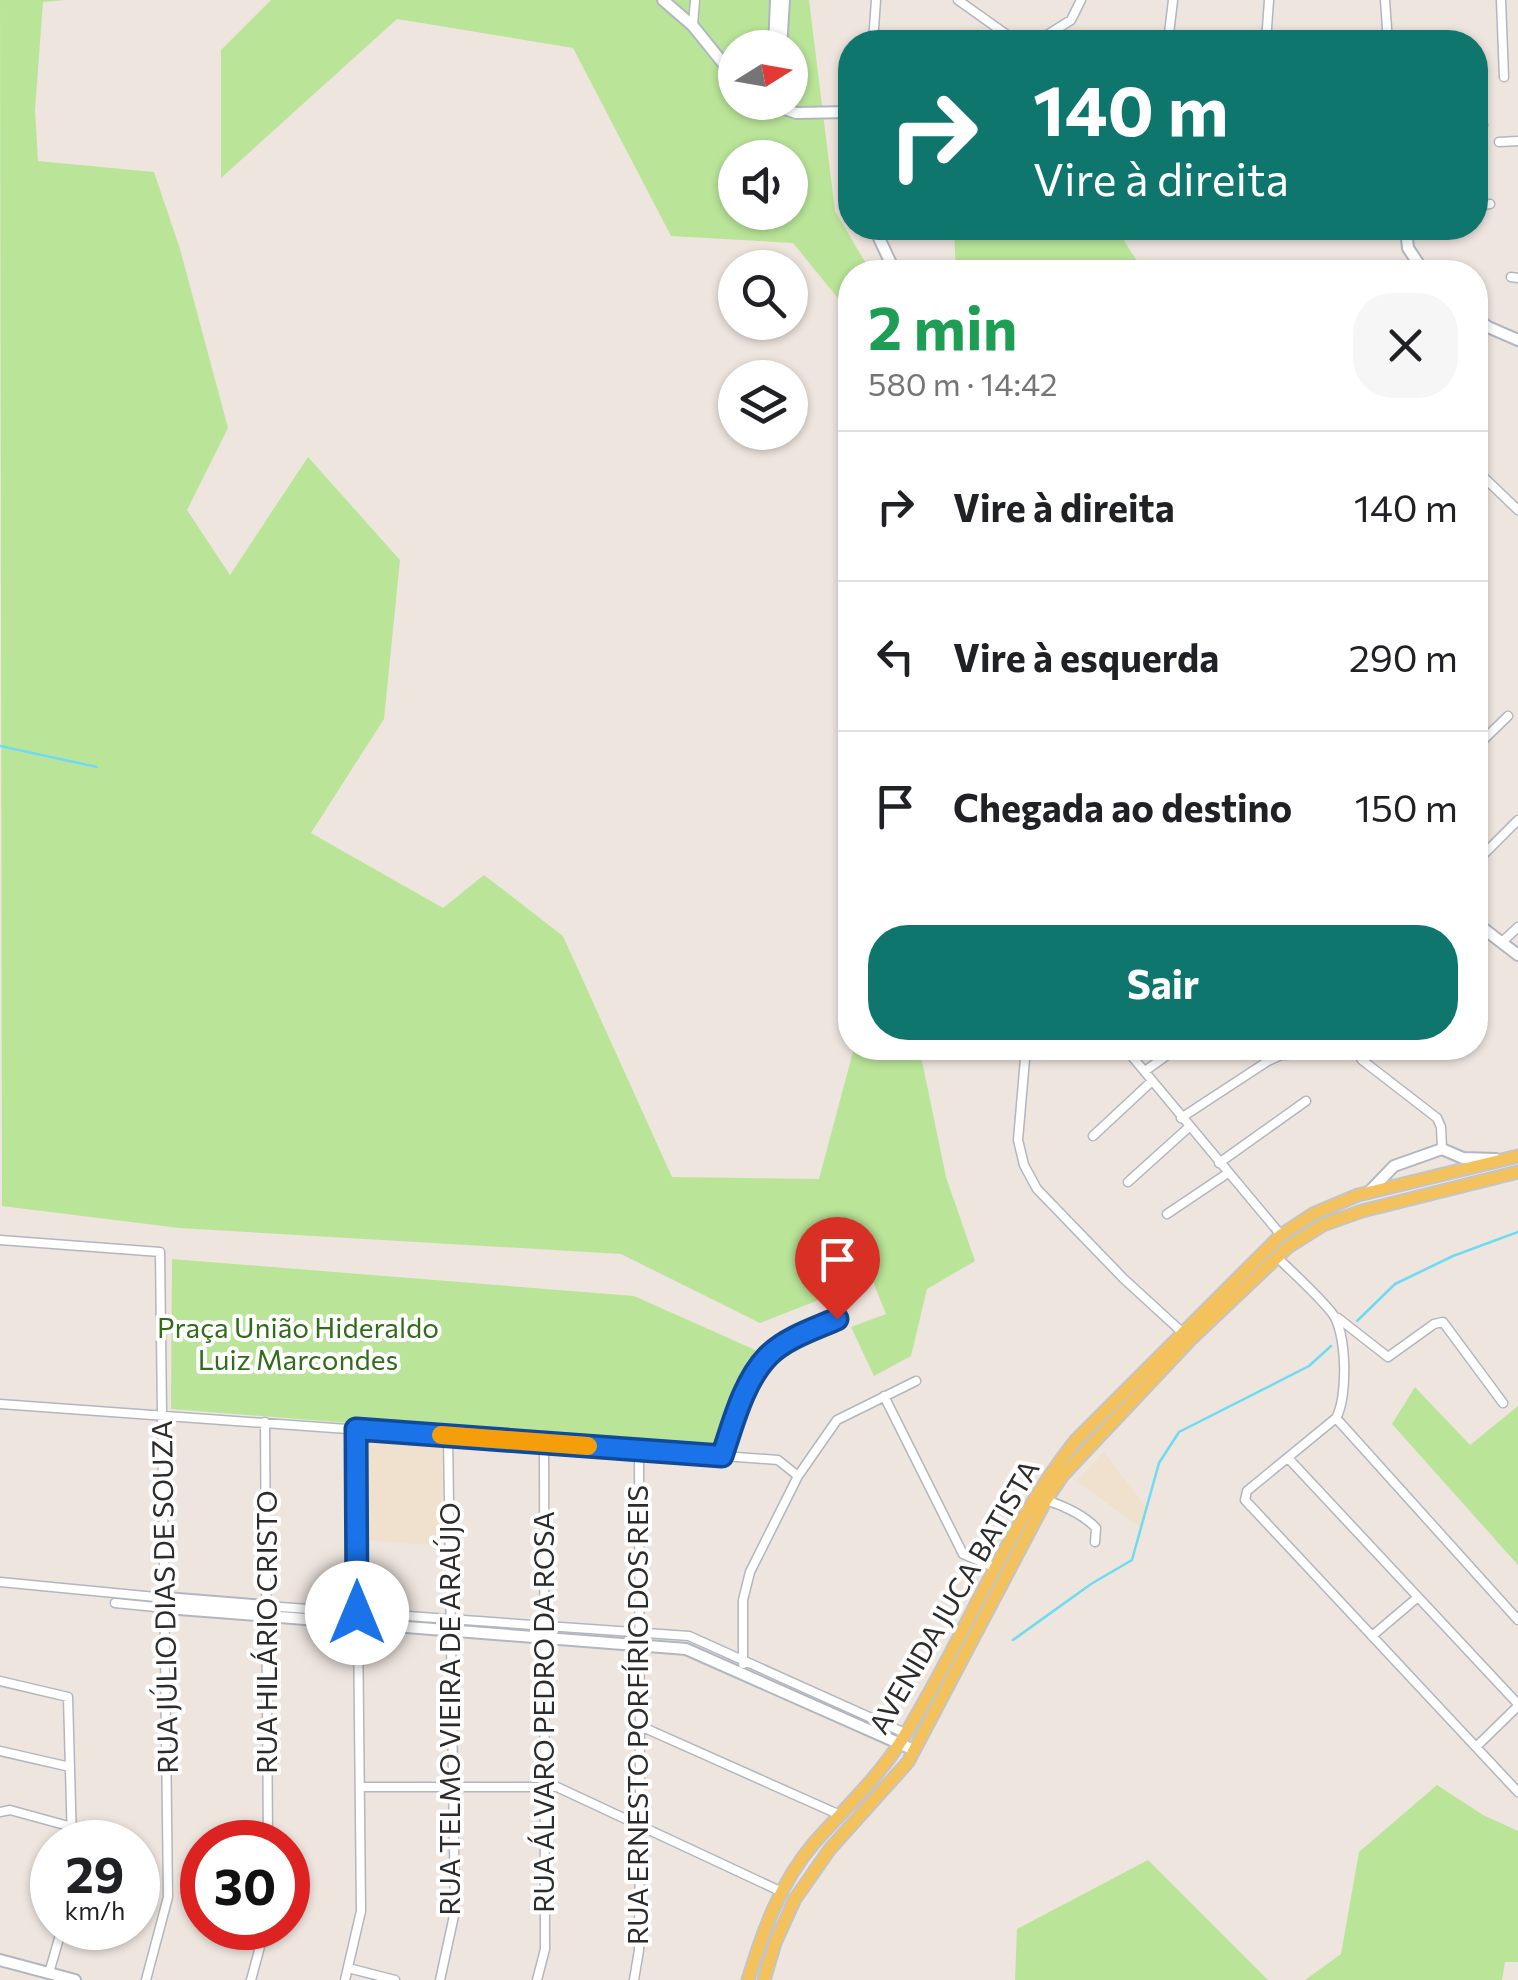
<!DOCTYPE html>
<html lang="pt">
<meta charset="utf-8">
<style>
:root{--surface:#fff;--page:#f6f6f6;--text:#202124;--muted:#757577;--line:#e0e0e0;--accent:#0f766e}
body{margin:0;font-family:Commissioner,sans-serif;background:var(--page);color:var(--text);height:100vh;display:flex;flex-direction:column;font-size:38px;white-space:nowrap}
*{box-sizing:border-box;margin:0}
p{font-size:32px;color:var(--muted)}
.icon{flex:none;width:55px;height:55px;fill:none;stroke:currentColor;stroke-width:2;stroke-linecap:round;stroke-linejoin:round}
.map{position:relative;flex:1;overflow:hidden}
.details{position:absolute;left:838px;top:260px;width:650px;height:800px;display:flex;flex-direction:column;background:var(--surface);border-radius:40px;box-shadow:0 2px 8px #0004}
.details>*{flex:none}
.hud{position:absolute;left:838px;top:30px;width:650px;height:210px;border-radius:40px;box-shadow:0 2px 8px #0004;background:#0f766e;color:#fff;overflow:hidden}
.needle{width:65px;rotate:79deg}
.tools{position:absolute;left:718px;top:30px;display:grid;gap:20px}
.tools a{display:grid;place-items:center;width:90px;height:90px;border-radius:50%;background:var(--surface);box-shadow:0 2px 8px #0004;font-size:50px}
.speed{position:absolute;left:30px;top:1820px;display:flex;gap:20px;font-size:50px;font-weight:700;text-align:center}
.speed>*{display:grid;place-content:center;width:130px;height:130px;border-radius:50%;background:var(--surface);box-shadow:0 2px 8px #0004;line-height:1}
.speed small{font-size:25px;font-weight:400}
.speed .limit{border:15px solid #d22;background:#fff;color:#111}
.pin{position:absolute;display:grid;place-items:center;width:85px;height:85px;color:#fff;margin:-102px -42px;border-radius:50% 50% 50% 0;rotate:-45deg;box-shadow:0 0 10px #0007}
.pin .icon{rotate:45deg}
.me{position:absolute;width:110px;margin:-55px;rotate:0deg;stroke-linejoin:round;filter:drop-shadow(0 0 8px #0008)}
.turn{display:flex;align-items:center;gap:35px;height:210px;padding:0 30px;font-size:45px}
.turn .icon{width:130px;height:130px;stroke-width:2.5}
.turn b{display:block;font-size:70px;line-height:85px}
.round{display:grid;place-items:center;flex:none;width:105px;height:105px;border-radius:40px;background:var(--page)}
.overview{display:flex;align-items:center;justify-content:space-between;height:170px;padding:0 30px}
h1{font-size:60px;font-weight:700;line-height:75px;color:#1e9e55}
.button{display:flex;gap:20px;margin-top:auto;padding:20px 30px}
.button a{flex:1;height:115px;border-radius:40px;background:var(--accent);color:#fff;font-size:40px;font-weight:700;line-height:115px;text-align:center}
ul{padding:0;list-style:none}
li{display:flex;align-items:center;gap:30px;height:150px;padding:0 30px;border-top:2px solid var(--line)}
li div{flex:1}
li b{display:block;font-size:38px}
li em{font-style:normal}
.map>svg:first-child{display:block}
</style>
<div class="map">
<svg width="1518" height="1980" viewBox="0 0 1518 1980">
<rect width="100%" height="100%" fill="#eee5de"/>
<path fill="#efe1cd" d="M364 1439 442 1444V1546L362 1540Z
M1104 1452 1147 1508 1140 1527 1076 1481Z"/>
<path fill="#bae599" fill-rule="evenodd" d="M0 0H65L43 2 35 110 38 161 154 172 180 249 228 428 187 510 230 575 308 457 400 560 384 719 311 833 443 908 484 875 563 936 672 1177 819 1179 854 1048H896L921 1056 946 1177 975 1261 927 1289 911 1356 874 1376 851 1327 886 1314 872 1279 760 1323 621 1254 179 1228 2 1206Z
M271 0H809L835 211 871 272H850V313L793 243 671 236 573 48 397 19 221 178V50ZM735 48H790V102H735ZM735 158H790V212H735Z
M954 228H1116L1144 272H956Z
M172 1259 634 1296 762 1353 730 1404 715 1452 171 1409Z
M1415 1387 1470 1445 1518 1406V1565L1392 1424Z
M1437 1785 1483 1815 1518 1831V1962H1505L1502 1980H1305L1341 1954 1359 1852Z
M1148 1860 1268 1980H1015L1017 1929Z"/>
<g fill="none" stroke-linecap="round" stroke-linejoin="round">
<path stroke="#6fdbf2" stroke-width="2.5" d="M0 746 97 767
M1357 1321 1395 1284 1453 1256 1518 1232
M1013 1640 1091 1584 1132 1560 1159 1463 1179 1432 1309 1366 1331 1346"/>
<g stroke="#b2b6c0" stroke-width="11">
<path id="street" d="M958 0 1017 42
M1385 0 1388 42
M1501 0 1504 77
M693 25 695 0
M873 42 876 0
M1036 42 1071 20 1081 0
M1168 42 1173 0
M1266 42 1269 0
M1475 126 1483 125
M1499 142 1518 141
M1475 206 1490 204
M1511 277 1518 278
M1475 469 1518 510
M1475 748 1508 716
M1475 863 1518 820
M1502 942 1518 927
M1029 1048 1025 1059 1018 1140 1024 1165 1037 1189 1124 1279 1183 1333
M1125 1048 1281 1235
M1355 1048 1362 1060 1437 1118 1441 1127 1442 1149
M1145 1071 1177 1048
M1181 1118 1268 1061 1281 1055 1305 1054
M1093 1136 1152 1081
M1219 1163 1306 1101
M1128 1182 1189 1127
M1167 1214 1228 1173
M0 1240 160 1252 168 1897 146 1980
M1277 1257C1295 1275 1316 1293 1332 1313 1347 1332 1348 1398 1336 1418L1247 1491 1245 1500 1518 1792
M1338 1318 1388 1357 1434 1324 1443 1322 1503 1403
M884 1396 963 1554 994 1567
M0 1404 778 1460 798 1476
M1336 1418 1518 1620
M265 1422 268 1842
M722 1456C732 1424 743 1381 768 1356 786 1338 814 1329 837 1319
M1288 1458 1518 1704
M1046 1500C1064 1506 1083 1514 1096 1528L1095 1542
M0 1582 166 1598
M115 1603 166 1608
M266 1606 689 1636 907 1734
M1372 1636 1418 1597
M743 1664V1600L750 1572 798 1476 837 1420 916 1381
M0 1681 68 1697 72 1842
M638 1725 840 1815
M1476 1747 1518 1706
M0 1751 70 1767
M360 1787H557L780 1891
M0 1812 10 1810 72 1827
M348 1968 395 1980
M49 1973 62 1928
M251 1980 265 1928
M345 1980 361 1911 356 1429
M440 1980 455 1911 448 1436
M537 1980 545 1949 544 1443
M634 1980 639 1950 640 1824 639 1450"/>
</g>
<g stroke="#b2b6c0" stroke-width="14">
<path id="secondary" d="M663 0 693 26 735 78
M774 48 776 0
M781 48 784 0
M765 102 796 113 850 112
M878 228 879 238 895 272
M1406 228 1408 248 1424 272
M1475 317 1488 327 1518 340
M1475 922 1518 955
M1368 1193 1394 1166 1442 1149 1463 1158 1496 1159
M166 1598 266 1606
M166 1608 686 1649 914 1750
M0 1960 75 1980"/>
</g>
<g stroke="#c4c4c4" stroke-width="15">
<path id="primary" d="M748 1980C763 1931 780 1883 814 1843 845 1808 878 1778 903 1738 964 1640 1004 1531 1076 1440L1281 1235 1313 1214 1358 1195 1518 1156
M764 1980 775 1943 795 1899 830 1849 908 1762 1046 1500 1063 1475 1190 1340 1288 1247 1323 1225 1362 1211 1518 1172"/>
</g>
<use href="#street" stroke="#fff" stroke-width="8"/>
<use href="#secondary" stroke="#fff" stroke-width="10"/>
<use href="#primary" stroke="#f4c25d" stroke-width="11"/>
</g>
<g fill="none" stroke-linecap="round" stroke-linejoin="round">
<g stroke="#114b97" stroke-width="25">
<path id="route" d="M357 1613 356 1429 722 1456C733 1424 743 1382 768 1356 786 1338 814 1329 837 1319"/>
</g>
<use href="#route" stroke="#1a73e8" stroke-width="18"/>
<path stroke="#f59e0b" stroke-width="18" d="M441 1435 588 1446"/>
</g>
<g text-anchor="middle" stroke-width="8" stroke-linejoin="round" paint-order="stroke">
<g font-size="28" fill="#326c19" stroke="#fff">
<text x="298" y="1338">Praça União Hideraldo<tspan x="298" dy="32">Luiz Marcondes</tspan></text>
</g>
<g font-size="28" fill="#2c2c2c" stroke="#fff">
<text transform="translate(165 1597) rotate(-91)" y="10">RUA JÚLIO DIAS DE SOUZA</text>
<text transform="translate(954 1597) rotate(-60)" y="10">AVENIDA JUCA BATISTA</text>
<text transform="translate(267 1632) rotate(-90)" y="10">RUA HILÁRIO CRISTO</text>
<text transform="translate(450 1709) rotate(-90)" y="10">RUA TELMO VIEIRA DE ARAÚJO</text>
<text transform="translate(544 1712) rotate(-90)" y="10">RUA ÁLVARO PEDRO DA ROSA</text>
<text transform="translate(638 1715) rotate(-90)" y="10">RUA ERNESTO PORFÍRIO DOS REIS</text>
</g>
</g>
</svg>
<div class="tools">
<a><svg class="needle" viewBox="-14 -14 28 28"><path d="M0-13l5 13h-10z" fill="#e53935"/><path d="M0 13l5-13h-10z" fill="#757577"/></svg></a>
<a><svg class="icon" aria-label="sound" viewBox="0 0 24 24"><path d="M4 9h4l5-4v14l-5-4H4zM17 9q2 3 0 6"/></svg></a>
<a><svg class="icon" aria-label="search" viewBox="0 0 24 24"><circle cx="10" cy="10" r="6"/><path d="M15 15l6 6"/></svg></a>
<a><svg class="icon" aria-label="layers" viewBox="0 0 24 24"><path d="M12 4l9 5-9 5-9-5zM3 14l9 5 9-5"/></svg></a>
</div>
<div class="speed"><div>29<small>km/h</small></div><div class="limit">30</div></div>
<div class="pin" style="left:837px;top:1319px;background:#d93025"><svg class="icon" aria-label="arrive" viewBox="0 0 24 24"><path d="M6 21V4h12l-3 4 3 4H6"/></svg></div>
<svg class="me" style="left:357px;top:1613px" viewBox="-20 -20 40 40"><circle r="19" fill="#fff"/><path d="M0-13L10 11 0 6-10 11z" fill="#1a73e8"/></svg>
<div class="hud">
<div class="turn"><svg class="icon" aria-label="right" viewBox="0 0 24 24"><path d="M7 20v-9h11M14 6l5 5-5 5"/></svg><div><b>140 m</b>Vire à direita</div></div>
</div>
<section class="details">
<div class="overview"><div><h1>2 min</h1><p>580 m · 14:42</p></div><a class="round"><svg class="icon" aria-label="close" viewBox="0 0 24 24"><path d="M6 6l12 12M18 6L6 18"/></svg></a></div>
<ul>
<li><svg class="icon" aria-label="right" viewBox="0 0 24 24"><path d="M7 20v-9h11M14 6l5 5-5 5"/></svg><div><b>Vire à direita</b></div><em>140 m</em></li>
<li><svg class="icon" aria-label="left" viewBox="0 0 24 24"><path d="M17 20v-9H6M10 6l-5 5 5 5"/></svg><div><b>Vire à esquerda</b></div><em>290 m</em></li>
<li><svg class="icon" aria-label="arrive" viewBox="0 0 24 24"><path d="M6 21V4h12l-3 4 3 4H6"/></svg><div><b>Chegada ao destino</b></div><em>150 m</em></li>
</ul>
<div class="button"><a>Sair</a></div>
</section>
</div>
